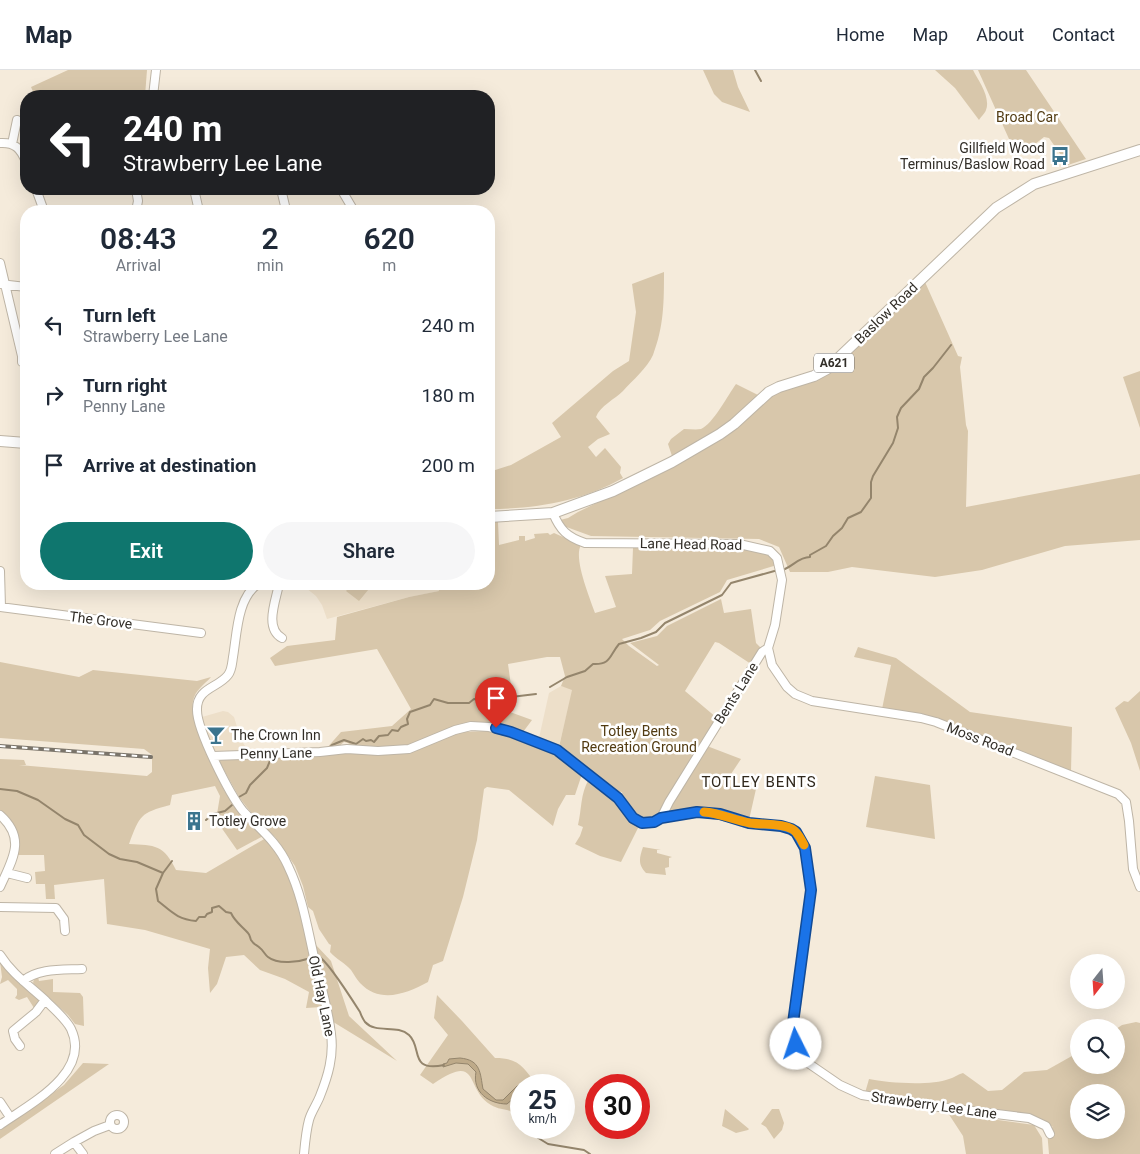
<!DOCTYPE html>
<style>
:root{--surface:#fff;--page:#f6f6f7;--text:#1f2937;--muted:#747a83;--line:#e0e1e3;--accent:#0f766e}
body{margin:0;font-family:Roboto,sans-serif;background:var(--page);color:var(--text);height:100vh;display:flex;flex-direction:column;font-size:19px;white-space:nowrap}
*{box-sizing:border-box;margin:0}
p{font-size:16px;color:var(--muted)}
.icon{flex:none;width:28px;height:28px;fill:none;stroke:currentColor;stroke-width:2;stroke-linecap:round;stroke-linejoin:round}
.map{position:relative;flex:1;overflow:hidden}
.panel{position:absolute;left:20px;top:135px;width:475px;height:385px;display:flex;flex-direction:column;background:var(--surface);border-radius:20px;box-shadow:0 5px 20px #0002}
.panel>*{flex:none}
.guide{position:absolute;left:20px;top:20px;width:475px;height:105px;border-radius:20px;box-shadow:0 5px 20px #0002;background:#202124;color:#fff;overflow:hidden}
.needle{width:32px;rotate:197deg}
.fabs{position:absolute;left:1070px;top:884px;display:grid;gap:10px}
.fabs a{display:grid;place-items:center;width:55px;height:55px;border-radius:50%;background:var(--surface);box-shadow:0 5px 20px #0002;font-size:25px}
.speed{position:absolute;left:510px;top:1004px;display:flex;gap:10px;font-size:25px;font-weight:700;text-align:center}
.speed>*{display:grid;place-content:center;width:65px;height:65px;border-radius:50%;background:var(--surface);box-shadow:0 5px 20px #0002;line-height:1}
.speed small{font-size:12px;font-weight:400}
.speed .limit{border:8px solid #d22;background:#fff;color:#111}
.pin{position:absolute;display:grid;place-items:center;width:42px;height:42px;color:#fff;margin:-51px -21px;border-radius:50% 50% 50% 0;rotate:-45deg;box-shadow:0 0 5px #0007}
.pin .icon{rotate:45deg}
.me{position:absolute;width:55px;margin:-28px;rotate:356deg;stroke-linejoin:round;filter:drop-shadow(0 0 4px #0008)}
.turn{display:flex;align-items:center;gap:18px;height:105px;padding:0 20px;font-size:22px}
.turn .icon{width:65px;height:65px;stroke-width:2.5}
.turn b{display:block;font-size:35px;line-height:42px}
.eta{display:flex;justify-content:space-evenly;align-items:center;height:85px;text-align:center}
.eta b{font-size:30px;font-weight:600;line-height:35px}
.button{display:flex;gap:10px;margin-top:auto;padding:10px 20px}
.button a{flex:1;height:58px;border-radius:30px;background:var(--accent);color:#fff;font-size:20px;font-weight:600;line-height:58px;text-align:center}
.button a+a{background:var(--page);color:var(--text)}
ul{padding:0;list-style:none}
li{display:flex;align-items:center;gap:15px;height:70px;padding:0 20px}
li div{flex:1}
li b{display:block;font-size:19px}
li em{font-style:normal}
header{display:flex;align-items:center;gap:30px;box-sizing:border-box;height:70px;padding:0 25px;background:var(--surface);border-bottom:1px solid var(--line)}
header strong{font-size:24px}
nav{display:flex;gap:28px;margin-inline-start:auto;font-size:18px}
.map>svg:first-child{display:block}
</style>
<header>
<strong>Map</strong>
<nav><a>Home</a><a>Map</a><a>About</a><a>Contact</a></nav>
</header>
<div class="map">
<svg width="1140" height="1084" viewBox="0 0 1140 1084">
<rect width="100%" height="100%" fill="#f5ebdb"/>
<path fill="#eddfc9" d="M301 514H438L440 521 409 527 327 549 322 535 316 526Z
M561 616 573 619 559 676H555L539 668 549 623Z
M223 641 228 642 234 647 241 670 248 680 247 682 214 683 202 647Z"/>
<path fill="#d8c7ab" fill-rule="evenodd" d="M68 0H147L145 26H35L31 17Z
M703 0H733L738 17 750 42 722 32 714 24Z
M935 0H973C978 10 991 27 986 40 985 43 981 47 979 50L955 18Z
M978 0H1026L1086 89 1068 95 1049 68 1044 67 1030 78 1009 69Z
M664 202C664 232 664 256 653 285 648 297 632 311 623 321 615 329 600 336 596 347L610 364 598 369 588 377 596 387 605 378 621 397 620 403 623 408C582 431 536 439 489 439V402L511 395 561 367 552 353 613 301 629 291 636 242 632 214Z
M925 212 958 286 962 287 960 297 966 355 968 361 966 437 1140 404V470L1065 476 982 500 935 507 852 497 828 502H790L779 477 759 469 591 466 561 455 560 450 568 448 578 442 667 399 773 324 819 308Z
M1140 301V358L1123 307Z
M736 314 758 325 732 351 673 389 668 374 671 369 684 359C690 359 696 360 701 359 713 354 728 325 736 314Z
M489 452H498L499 475 519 470V466H525V471L535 468 534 464 548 463 550 465 554 463 581 475C573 488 590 528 595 543L616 537 605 506 632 504 633 478H745L764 481 772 487 777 495 727 510 720 522 660 551 650 560 622 569 629 576 657 596 659 595 630 573 657 566 667 556 721 529 724 543 751 539 756 573 762 579 751 594 719 573 715 572 685 621 717 648 659 745 652 749 638 747 625 732 622 722 615 721 559 677 572 620 561 616 565 606 560 587H547L508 594 513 630 506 634 510 642 532 650 523 662 485 654 414 675 399 677H353L348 673 344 672 337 678 326 679 341 662 392 656 411 639 377 579 275 596 270 588 287 576 335 570 337 547 409 527 439 521 438 514H489Z
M352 514H373L359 531 346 521Z
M858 577 896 588 970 642 1072 657 1071 702 974 664 882 639 891 595 854 587Z
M0 592 79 607 93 600 197 611 211 607C204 615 195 620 193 631 189 649 217 709 227 725 237 740 252 752 265 765L237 780 216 750 220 726 215 716 172 725 170 735C140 743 140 745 129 774 155 775 164 775 176 800L206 803 266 768 286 799 297 832 322 937 306 938 309 922 285 909 260 900 244 885 226 887 217 914 210 923 208 898 210 879 145 860 107 854 104 809 54 815 55 829H46L45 814H36L35 802 45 801 44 785H18C19 768 16 750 0 740V689L24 690 26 695H19L147 706 152 702V685L144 679 0 668Z
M1140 621V701L1131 673 1115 638 1124 631 1128 632Z
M488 661C512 665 537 671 558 685 566 690 574 698 582 704L575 725H566L558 739 553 756 509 720 487 717 484 719 477 770 463 827 443 891 433 895 428 912C406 924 380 934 360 913 356 909 354 904 351 900 345 893 336 889 330 882L331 875 329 874 319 859 313 841 308 837 303 816 295 796 275 767 249 740 239 727 220 693V690L225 686 314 687 348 683 383 684 461 662Z
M707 676 741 689 723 716 756 719 749 750 699 738 667 743Z
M875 706 930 715 935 769 866 757Z
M589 709 611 726 628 748 639 756 621 792 600 786 575 774 580 766 583 757 578 755C582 738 580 725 589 709Z
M643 777 661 780H657V783L672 787 669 788V797L665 798 666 805 646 803C638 794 639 789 643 777Z
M315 874 331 891 349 946 397 991 330 950Z
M0 892 12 906 37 927 39 931 34 938 27 927 19 930 15 928 17 925V919L8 910 0 914 2 907Z
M38 907 39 911 53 909V922L80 923 83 927 84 956 75 954 68 945 34 914 33 912 35 908Z
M437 925 462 951 495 988C519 988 523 997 537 1015H521V1053C518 1049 515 1044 510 1041 505 1039 497 1039 491 1035 464 1019 481 981 433 1014L420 1005 448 965 434 948Z
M1136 952 1140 953V1084H1049L1047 1060 1053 1057 1034 1046 865 1023 869 1009C887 1013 931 1016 949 1009 954 1008 958 1004 963 1003L988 1021 1002 1020 1024 1002 1047 1000 1079 982V995H1116V959L1122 955ZM1079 1022H1116V1060H1079Z
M83 993 109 994 0 1069V1060L64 1015Z
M725 1039 749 1059 748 1060 736 1063 722 1056Z
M772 1039H779L784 1053 782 1060 774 1069 766 1057 761 1054Z
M948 1043 1034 1055 1042 1068 1043 1084H966L963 1066Z"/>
<path fill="#beaa89" stroke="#94856c" d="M460 988C481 990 480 1003 483 1019L496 1030H503L517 1016H521V1019H519L515 1027 507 1034C489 1034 472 1022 476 1002L468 994 456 993 443 997V994L447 993 449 989Z"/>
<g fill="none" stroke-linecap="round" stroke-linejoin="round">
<path stroke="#94856c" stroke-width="2" d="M755 0 761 11
M782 500C793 497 798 487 810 487V485L826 476 833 466 842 458 848 448 861 442 871 428V412L873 406 893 373 898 358 897 347 901 338 919 319 924 307 933 298 951 275
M550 617 567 607 585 601 593 594C611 595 609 586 619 574L641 568 656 562 665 553 722 525 731 513 778 500
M328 679 332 675 344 670 356 674 363 669 366 671 371 670 374 672 379 666 388 665 392 660 398 661 401 657 408 654 407 649 410 642 430 635 434 629 448 633H469L474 629 484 632 485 634 499 635 511 627 536 624
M276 680H281
M0 719 17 721 38 730 65 749 78 755 84 765 109 784 120 789 137 792 163 803 156 819 158 831C172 842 177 849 196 851L199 847H205L207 844 212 842V838L219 836 226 842 231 843C235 852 242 856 248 863 250 865 250 868 251 870 254 875 257 875 260 878 263 880 265 885 268 887 278 895 299 892 311 888
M239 727 246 723 250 715 267 698 272 686
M206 750 213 744 225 741 232 735
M163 803 172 791
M318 886C327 890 353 931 360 942 361 945 363 949 365 952 376 964 397 954 409 965 423 978 408 1002 444 995
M533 1058 535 1066 548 1074 584 1080 590 1084"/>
<g stroke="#beb5a6" stroke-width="10">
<path id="minor" d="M153 26 156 0
M0 73C15 72 21 79 26 92
M12 74 17 50
M36 119 44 141
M194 119 199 141
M281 119 286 140
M341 119 354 141
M136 141 138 131 136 119
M0 193 22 286V292
M0 214 26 217
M553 443C560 460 567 467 585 473L739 474 770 481 777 488 782 510 775 555 768 578 772 595 787 617 795 624 812 631 921 648 936 652 1118 724 1126 732 1129 751 1133 799 1140 817
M0 501 1 537
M258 514C237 528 237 564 233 587 232 593 232 600 228 605 218 618 197 618 197 639 196 659 230 725 243 741 260 759 278 773 288 796 302 825 307 856 314 887 320 912 328 938 331 964 334 986 328 1006 320 1026 317 1034 311 1042 309 1050 306 1061 305 1073 304 1084
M279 514C276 530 264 558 282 568
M0 537 201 563
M213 686 320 682 347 679 378 681 409 679 455 660 471 656 489 657 511 662 557 680 618 728 633 748 643 753 654 752 661 748 697 742 719 745 749 753 781 756 791 759 796 762 805 778 811 820 793 959 796 974 808 993 840 1015 862 1025 931 1036 1029 1048 1046 1056 1050 1064
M0 745C27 769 12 790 0 817
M661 748 669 732 762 582 768 578
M7 803 27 808
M0 837 56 838 64 849 65 861
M0 885C12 904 30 916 46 931 54 939 66 949 71 959 92 1003 28 1035 0 1055
M23 911C38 898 63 900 82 899
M20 976 15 969 13 961 36 942 45 930
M0 1032 10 1047
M110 1052a7 7 0 1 1 14 0a7 7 0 1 1-14 0Z
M74 1072 94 1061 110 1055
M55 1084 74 1072 83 1084"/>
</g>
<g stroke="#beb5a6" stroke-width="12">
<path id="major" d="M0 371 26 373
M489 447 553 443 613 421 672 392 720 364 734 354 769 322 779 317 814 306 827 299 996 138 1034 114 1140 80"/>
</g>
<use href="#minor" stroke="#fff" stroke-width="8"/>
<use href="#major" stroke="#fff" stroke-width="10"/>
<g stroke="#7a746a" stroke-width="4">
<path id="rail" d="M0 676 151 687"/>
</g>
<use href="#rail" stroke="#fff" stroke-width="2" stroke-dasharray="5.5" stroke-linecap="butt"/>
</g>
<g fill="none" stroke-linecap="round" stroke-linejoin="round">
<g stroke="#114b97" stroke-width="12">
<path id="route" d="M496 658 511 662 557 680 618 728 633 748 642 753 654 752 661 748 697 742 720 744 749 753 781 756 791 759 796 762 805 778 811 820 793 953 796 974"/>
</g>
<use href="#route" stroke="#1a73e8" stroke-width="9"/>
<path stroke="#f59e0b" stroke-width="9" d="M704 742C720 743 734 750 750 753 764 755 780 753 792 759 798 762 801 770 804 775"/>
</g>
<defs>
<g id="bus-bare" transform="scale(1.5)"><path d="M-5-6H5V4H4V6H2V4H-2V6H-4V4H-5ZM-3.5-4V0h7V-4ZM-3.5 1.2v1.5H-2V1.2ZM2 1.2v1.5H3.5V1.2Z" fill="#3b748e" stroke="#fff" stroke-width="2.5" paint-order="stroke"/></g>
<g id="bar-bare" transform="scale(1.5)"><path d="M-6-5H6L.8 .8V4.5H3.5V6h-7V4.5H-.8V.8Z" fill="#3b748e" stroke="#fff" stroke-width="2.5" paint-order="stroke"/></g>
<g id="building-bare" transform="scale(1.5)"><path d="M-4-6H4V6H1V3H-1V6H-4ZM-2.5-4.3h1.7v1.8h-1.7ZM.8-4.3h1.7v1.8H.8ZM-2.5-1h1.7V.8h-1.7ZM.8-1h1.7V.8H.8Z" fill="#3b748e" stroke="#fff" stroke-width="2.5" paint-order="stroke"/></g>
</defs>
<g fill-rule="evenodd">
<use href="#bus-bare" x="1060" y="86"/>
<use href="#bar-bare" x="216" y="665"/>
<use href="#building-bare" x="194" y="751"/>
</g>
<g text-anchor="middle" stroke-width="5" stroke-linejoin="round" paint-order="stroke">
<rect fill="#fff" stroke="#706d68" stroke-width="1" x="814" y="283.5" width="40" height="19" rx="4"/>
<g font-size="12" font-weight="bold" fill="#322e28">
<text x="834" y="297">A621</text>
</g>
<g font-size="14" fill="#523b12" stroke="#fff">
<text x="1027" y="52">Broad Car</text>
<text x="639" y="666">Totley Bents<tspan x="639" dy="16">Recreation Ground</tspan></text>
</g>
<g font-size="14" fill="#322e28" stroke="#fff" text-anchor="start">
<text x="1045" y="83" text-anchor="end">Gillfield Wood<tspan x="1045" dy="16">Terminus/Baslow Road</tspan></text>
<text x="231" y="670">The Crown Inn</text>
<text x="209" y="756">Totley Grove</text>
</g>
<g font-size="14" fill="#322e28" stroke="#fff">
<text transform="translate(886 243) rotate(-44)" y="5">Baslow Road</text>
<text transform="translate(691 474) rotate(1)" y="5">Lane Head Road</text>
<text transform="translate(101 550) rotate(7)" y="5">The Grove</text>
<text transform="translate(736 623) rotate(-58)" y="5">Bents Lane</text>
<text transform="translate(980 669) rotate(21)" y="5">Moss Road</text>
<text transform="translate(276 683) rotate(-1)" y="5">Penny Lane</text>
<text transform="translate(322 926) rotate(78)" y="5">Old Hay Lane</text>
<text transform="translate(934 1035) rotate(8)" y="5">Strawberry Lee Lane</text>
</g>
<g font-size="15" letter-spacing="1" fill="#30281c" stroke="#fff">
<text x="759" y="717">TOTLEY BENTS</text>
</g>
</g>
</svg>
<div class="fabs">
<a><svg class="needle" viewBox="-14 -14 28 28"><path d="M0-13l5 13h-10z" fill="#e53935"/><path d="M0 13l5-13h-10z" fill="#747a83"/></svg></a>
<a><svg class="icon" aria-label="search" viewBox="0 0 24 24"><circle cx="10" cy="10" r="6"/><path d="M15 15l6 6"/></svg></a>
<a><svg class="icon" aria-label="layers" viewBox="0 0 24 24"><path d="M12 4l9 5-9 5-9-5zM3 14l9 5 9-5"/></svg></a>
</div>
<div class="speed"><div>25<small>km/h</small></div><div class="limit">30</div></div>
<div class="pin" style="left:496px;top:658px;background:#d93025"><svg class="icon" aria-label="arrive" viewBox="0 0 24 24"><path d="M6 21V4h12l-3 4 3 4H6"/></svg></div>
<svg class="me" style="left:796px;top:974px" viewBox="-20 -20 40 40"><circle r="19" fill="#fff"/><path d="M0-13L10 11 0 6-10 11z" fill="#1a73e8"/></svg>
<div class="guide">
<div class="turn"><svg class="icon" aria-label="left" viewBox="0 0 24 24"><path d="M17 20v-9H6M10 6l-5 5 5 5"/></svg><div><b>240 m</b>Strawberry Lee Lane</div></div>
</div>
<section class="panel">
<div class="eta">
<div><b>08:43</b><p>Arrival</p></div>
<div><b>2</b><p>min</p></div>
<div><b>620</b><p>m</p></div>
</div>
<ul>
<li><svg class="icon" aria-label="left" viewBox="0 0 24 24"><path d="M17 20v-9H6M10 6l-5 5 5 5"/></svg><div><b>Turn left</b><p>Strawberry Lee Lane</p></div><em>240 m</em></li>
<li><svg class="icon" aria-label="right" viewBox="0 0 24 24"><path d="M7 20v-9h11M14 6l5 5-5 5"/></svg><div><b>Turn right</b><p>Penny Lane</p></div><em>180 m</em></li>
<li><svg class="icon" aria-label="arrive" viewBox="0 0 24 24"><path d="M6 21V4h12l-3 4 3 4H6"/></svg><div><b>Arrive at destination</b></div><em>200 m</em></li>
</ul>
<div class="button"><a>Exit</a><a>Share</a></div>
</section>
</div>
